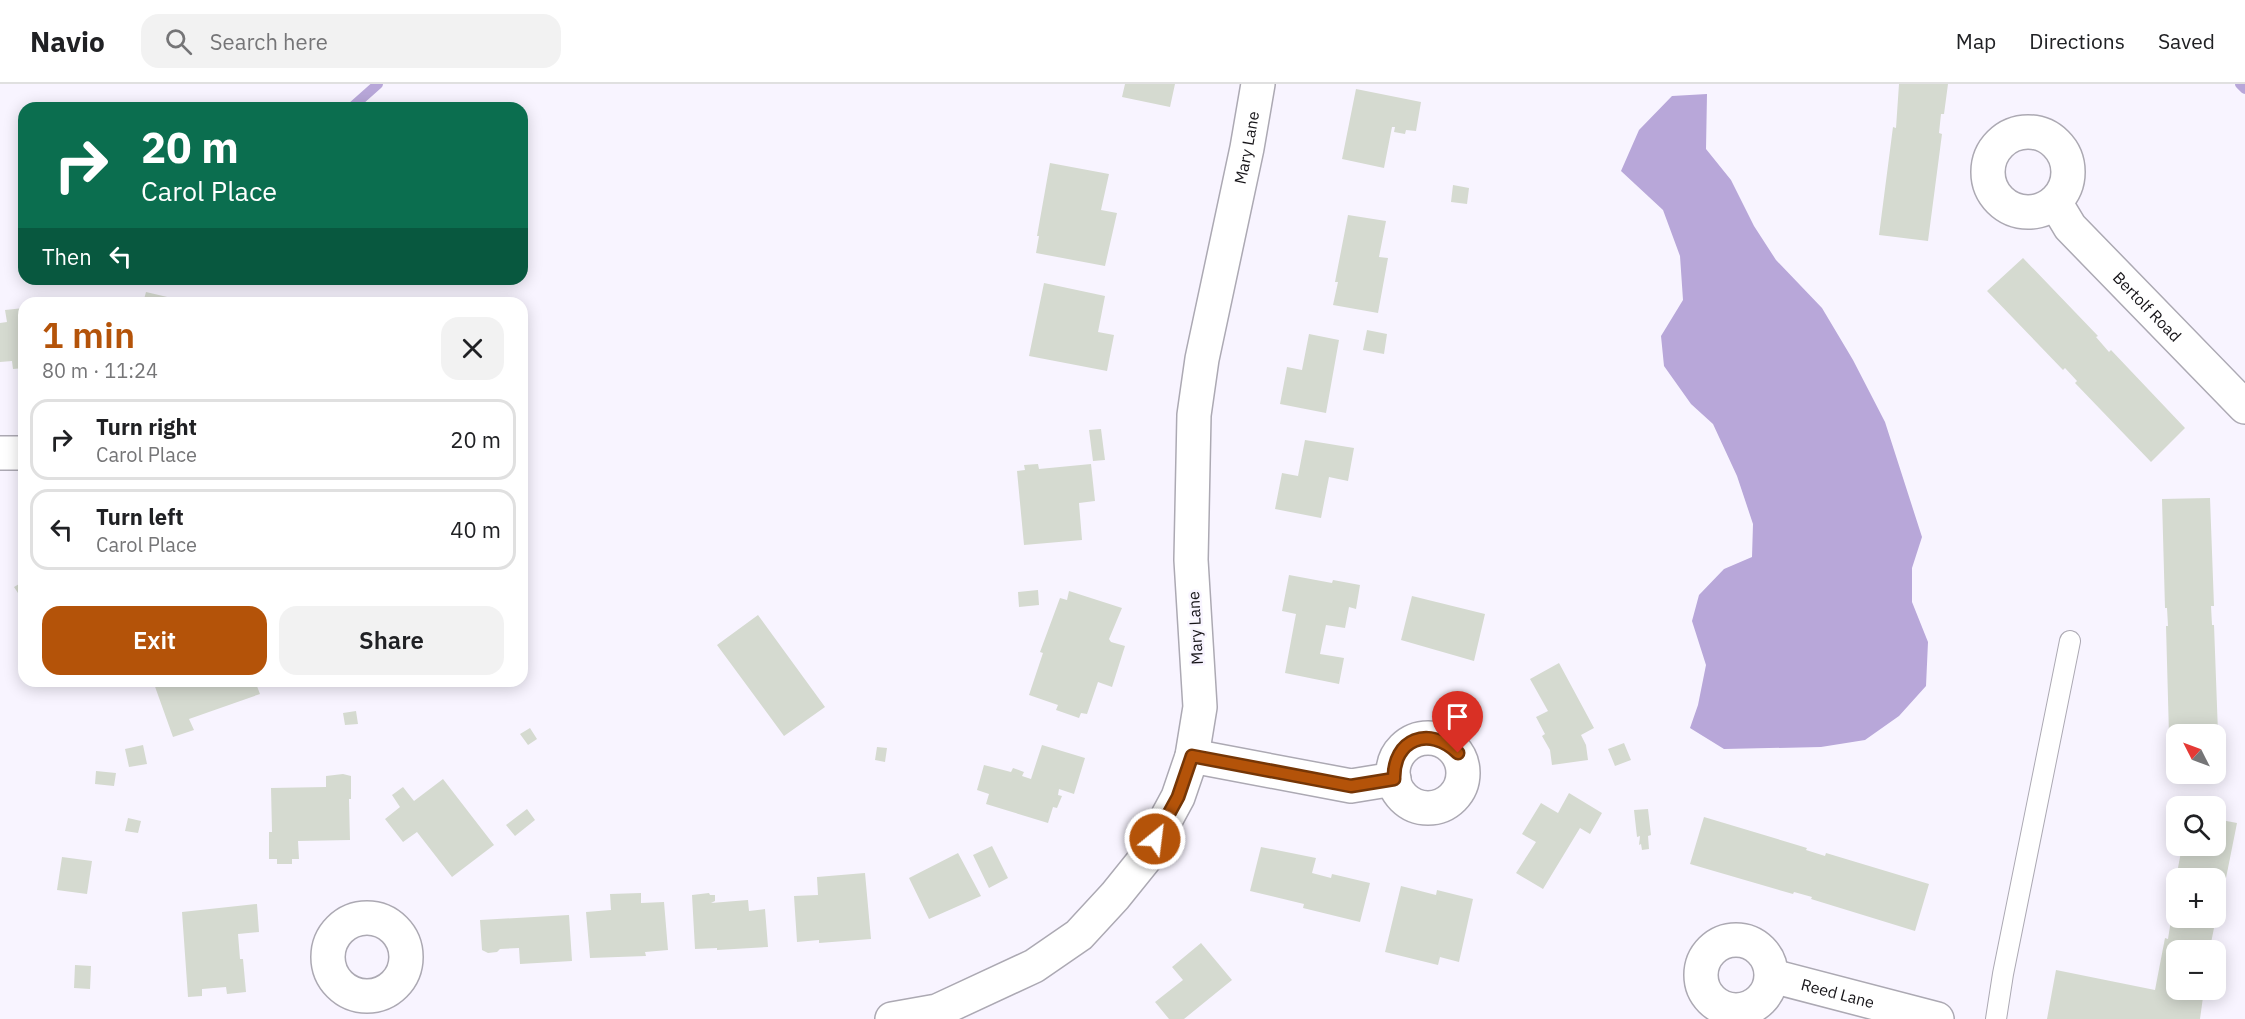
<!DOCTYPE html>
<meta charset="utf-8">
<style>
:root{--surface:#fff;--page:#f2f2f2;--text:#202124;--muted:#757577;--line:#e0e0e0;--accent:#b45309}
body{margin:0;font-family:"IBM Plex Sans",sans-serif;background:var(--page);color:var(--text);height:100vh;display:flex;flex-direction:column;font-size:22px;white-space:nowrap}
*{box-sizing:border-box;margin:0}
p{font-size:20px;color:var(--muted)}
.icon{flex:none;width:33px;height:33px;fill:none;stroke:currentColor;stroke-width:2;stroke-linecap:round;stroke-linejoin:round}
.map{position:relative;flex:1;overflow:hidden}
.panel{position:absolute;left:18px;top:213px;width:510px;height:390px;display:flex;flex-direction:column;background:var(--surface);border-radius:18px;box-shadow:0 3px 15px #0003}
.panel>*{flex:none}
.top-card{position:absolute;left:18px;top:18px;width:510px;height:183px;border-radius:18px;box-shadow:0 3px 15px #0003;background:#0b6e4f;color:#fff;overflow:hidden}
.needle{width:39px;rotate:312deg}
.controls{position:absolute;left:2166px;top:640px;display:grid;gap:12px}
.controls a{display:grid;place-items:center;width:60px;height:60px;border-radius:12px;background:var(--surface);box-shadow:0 3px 15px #0003;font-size:30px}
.pin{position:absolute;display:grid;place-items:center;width:51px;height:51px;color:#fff;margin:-62px -26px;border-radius:50% 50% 50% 0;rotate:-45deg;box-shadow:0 0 6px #0007}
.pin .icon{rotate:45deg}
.me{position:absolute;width:66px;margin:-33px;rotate:29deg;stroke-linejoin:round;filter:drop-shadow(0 0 4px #0008)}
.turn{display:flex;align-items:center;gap:21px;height:126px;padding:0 24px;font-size:27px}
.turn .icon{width:78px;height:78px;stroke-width:2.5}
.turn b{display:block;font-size:42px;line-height:51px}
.then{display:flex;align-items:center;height:57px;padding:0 24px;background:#0003;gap:12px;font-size:22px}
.round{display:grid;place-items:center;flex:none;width:63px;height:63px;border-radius:18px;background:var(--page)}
.overview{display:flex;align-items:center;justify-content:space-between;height:102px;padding:0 24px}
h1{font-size:36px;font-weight:600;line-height:45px;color:var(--accent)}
.button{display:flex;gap:12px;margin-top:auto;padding:12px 24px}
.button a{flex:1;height:69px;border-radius:18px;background:var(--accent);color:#fff;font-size:24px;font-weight:600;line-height:69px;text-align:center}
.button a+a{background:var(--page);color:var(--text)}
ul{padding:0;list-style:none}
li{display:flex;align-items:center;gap:18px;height:81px;margin:0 12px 9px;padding:0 12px;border:3px solid var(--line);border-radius:18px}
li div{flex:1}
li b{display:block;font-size:22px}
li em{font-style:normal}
header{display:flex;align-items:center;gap:36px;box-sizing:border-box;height:84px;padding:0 30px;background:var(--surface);border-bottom:2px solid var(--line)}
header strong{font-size:28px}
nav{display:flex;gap:33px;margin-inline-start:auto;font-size:21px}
.search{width:420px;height:54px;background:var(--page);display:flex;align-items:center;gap:15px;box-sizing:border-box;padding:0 21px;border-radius:18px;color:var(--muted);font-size:22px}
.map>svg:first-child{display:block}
</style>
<header>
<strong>Navio</strong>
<div class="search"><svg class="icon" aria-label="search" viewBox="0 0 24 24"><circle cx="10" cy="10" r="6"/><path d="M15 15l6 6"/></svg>Search here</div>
<nav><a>Map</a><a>Directions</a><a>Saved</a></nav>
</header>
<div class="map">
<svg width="2245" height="935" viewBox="0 0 2245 935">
<rect width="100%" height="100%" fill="#f8f4ff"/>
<path fill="#b8a7d9" d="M1707 10 1706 65 1731 96 1754 142 1776 176 1822 224 1853 276 1885 338 1922 453 1912 484V518L1928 558 1926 602 1899 632 1865 656 1821 663 1724 665 1690 644 1698 621 1706 581 1692 537 1699 511 1724 485 1752 473 1753 440 1737 392 1713 340 1691 320 1664 282 1661 252 1683 216 1680 172 1663 126 1621 87 1639 46 1672 12Z"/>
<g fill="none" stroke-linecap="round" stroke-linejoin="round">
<path stroke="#b8a7d9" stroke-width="10" d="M2240 0 2245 5
M351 24 378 0"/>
</g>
<path fill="#d5dad0" d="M1125 0H1175L1170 23 1122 13Z
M1899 0H1948L1944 30H1941L1939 49 1942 50 1928 157 1879 151 1893 43 1896 44Z
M1356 5 1421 18 1416 47 1406 46 1405 50 1394 48 1395 43H1392L1384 84 1342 75Z
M1050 79 1109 90 1101 126 1117 129 1105 182 1036 169 1039 152H1037Z
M1453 101 1469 104 1467 120 1451 118Z
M1348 131 1386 137 1379 173 1388 174 1378 229 1333 221 1338 198H1335Z
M2023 174 2098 252 2096 253 2109 268 2111 266 2185 344 2151 378 2075 299 2077 297 2065 284 2063 286 1987 207Z
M1044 199 1105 212 1098 248 1114 251 1107 287 1029 272Z
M146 208 180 216 181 213 191 215 190 219H143Z
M24 224V284L13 285 12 277 0 278V239L7 238 5 226Z
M1367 246 1387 250 1384 270 1363 266Z
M1309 250 1339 256 1326 329 1280 320 1287 283 1302 286Z
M1101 345 1105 376 1093 377 1089 346Z
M1305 356 1354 364 1348 397 1329 393 1321 434 1275 425 1282 389 1298 392Z
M1038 380 1039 385 1091 380 1095 417 1079 419 1082 456 1024 461 1017 387 1025 386 1024 381Z
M2210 414 2214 522H2211L2212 541H2214L2218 649 2169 651 2166 542H2168L2167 524H2165L2162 415Z
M1289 491 1332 499 1333 496 1360 501 1356 525 1349 523 1345 544 1326 541 1320 570 1344 574 1339 600 1285 589 1296 530 1282 527Z
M24 497V518L14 503Z
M1038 506 1039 521 1019 523 1018 508Z
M1069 507 1122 524 1109 555 1111 558 1125 562 1112 603 1098 598 1087 630 1081 629 1079 634 1056 626 1058 621 1029 611 1043 569 1040 568 1060 514 1067 516Z
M1412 512 1485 530 1474 577 1401 556Z
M758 531 825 623 784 652 717 561Z
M1559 579 1594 644 1581 651 1586 661 1588 676 1552 681 1550 666 1542 652 1545 650 1536 633 1548 627 1530 595Z
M153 597H255L260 610 189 635 194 646 173 653Z
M356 627 358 640 345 641 343 629Z
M530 644 537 655 528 661 520 650Z
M1624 659 1631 676 1615 682 1608 665Z
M143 661 147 680 129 683 125 665Z
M1042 661 1085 674 1074 710 1059 705 1058 711 1062 712 1057 724 1053 723 1048 739 986 720 989 710 977 706 984 681 1011 688 1013 684 1024 688 1022 692 1031 695Z
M877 663 887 664 885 678 875 676Z
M96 687 116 689 114 702 95 700Z
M343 690 351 692V715H349L350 756 298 757 299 775H292V780H277V775H269V748H272L271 704 326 703V692Z
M443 695 494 761 452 793 417 748 403 758 385 735 400 723 392 711 403 703 414 717Z
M1569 709 1602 729 1590 750 1580 744 1543 805 1516 789 1536 758 1522 750 1541 719 1558 729Z
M527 725 535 736 515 752 506 741Z
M1648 725 1651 751 1648 752 1649 765 1642 766 1641 760 1639 761 1640 752 1637 753 1634 726Z
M1704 733 1807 764 1806 766 1825 772 1826 769 1929 800 1915 847 1811 815 1812 813 1794 808 1793 810 1690 780Z
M128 734 141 737 138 749 125 747Z
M2216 735 2237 739 2216 844H2214L2210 864H2212V867H2176V906H2204L2200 935H2047L2056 886 2155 906 2165 854 2168 855 2171 836 2168 835 2175 796 2176 834H2216V795H2176L2182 762H2216Z
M992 762 1008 794 989 804 973 771Z
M1261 763 1316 774 1312 789 1331 794 1332 790 1370 799 1360 838 1303 824 1304 820 1250 807Z
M958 769 981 812 929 835 909 794Z
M62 773 92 777 87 810 57 806Z
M865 789 871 855 819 859V856L797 858 794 812 818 811 817 793Z
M1401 802 1436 811 1437 806 1473 815 1459 878 1440 873 1438 881 1385 868Z
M641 809V819L664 818 668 866 645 868 646 872 590 874 586 828 611 826 610 810Z
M709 809 710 811H715V817L711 819 748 816 749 827 765 825 768 863 717 866V864L695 865 692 811Z
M257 820 259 848 238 850 240 875H243L246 908 227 910 226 903 202 905V912L188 913 182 828Z
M569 831 572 877 520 880 519 864 500 865 497 868 488 869 482 866 480 836Z
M1201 859 1232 896 1184 935H1169L1155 918 1183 896 1172 883Z
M75 881 91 882 90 905 74 904Z"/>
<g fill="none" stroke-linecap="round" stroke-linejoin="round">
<g stroke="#aca9b3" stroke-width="22">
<path id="service" d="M1996 935 2003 890 2070 557"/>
</g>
<g stroke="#aca9b3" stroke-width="36">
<g id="minor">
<circle cx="2028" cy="88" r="40"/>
<path id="s1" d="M2055 118 2070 143 2245 323"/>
<path d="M0 369H24"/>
<circle cx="1428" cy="689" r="35"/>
<path d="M1192 672 1351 702 1394 695"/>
<circle cx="367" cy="873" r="39"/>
<circle cx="1736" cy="891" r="35"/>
<path id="s2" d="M1772 892 1937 935"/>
<path id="s3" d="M892 935 937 927 1034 882 1079 851 1115 812 1144 776 1178 713 1192 672 1200 623 1191 476 1194 331 1202 275 1247 64 1258 0"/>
</g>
</g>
<use href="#service" stroke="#fff" stroke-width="20"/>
<use href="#minor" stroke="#fff" stroke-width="33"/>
</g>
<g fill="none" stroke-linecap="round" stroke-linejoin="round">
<g stroke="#753606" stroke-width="15">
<path id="route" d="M1155 755 1178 713 1192 672 1351 702 1394 695C1393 655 1429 641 1458 669"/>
</g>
<use href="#route" stroke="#b45309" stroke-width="10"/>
</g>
<g text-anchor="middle" stroke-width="5" stroke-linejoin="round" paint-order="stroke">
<g font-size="16" fill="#161418" stroke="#f8f4ff">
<text dy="6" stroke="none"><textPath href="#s3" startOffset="1036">Mary Lane</textPath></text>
<text dy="6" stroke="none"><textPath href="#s1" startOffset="140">Bertolf Road</textPath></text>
<text transform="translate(1195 544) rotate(-93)" y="6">Mary Lane</text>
<text dy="6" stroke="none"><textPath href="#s2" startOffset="68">Reed Lane</textPath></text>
</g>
</g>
</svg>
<div class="controls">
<a><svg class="needle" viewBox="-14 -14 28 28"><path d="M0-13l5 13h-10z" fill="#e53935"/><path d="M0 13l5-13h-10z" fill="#757577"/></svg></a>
<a><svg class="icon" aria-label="search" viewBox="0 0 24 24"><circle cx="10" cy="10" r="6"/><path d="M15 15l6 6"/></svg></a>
<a>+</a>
<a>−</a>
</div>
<div class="pin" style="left:1458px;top:669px;background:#d93025"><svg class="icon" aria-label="arrive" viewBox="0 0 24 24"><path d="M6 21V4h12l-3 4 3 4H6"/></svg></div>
<svg class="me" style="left:1155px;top:755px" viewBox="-20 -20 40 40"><circle r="17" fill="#b45309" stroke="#fff" stroke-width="3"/><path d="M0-11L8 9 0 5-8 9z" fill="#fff"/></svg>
<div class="top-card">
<div class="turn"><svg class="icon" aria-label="right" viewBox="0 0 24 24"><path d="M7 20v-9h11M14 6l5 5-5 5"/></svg><div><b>20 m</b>Carol Place</div></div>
<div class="then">Then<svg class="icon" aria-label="left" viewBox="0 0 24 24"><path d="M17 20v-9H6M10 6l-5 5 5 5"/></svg></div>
</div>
<section class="panel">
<div class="overview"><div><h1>1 min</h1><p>80 m · 11:24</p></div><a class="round"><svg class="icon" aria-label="close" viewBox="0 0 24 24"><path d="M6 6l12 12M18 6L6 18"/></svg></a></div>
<ul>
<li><svg class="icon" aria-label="right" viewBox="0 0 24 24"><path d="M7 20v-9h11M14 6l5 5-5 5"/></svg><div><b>Turn right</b><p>Carol Place</p></div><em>20 m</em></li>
<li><svg class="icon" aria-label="left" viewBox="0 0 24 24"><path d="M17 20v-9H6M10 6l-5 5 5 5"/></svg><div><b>Turn left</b><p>Carol Place</p></div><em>40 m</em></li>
</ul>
<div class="button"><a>Exit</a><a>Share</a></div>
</section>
</div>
